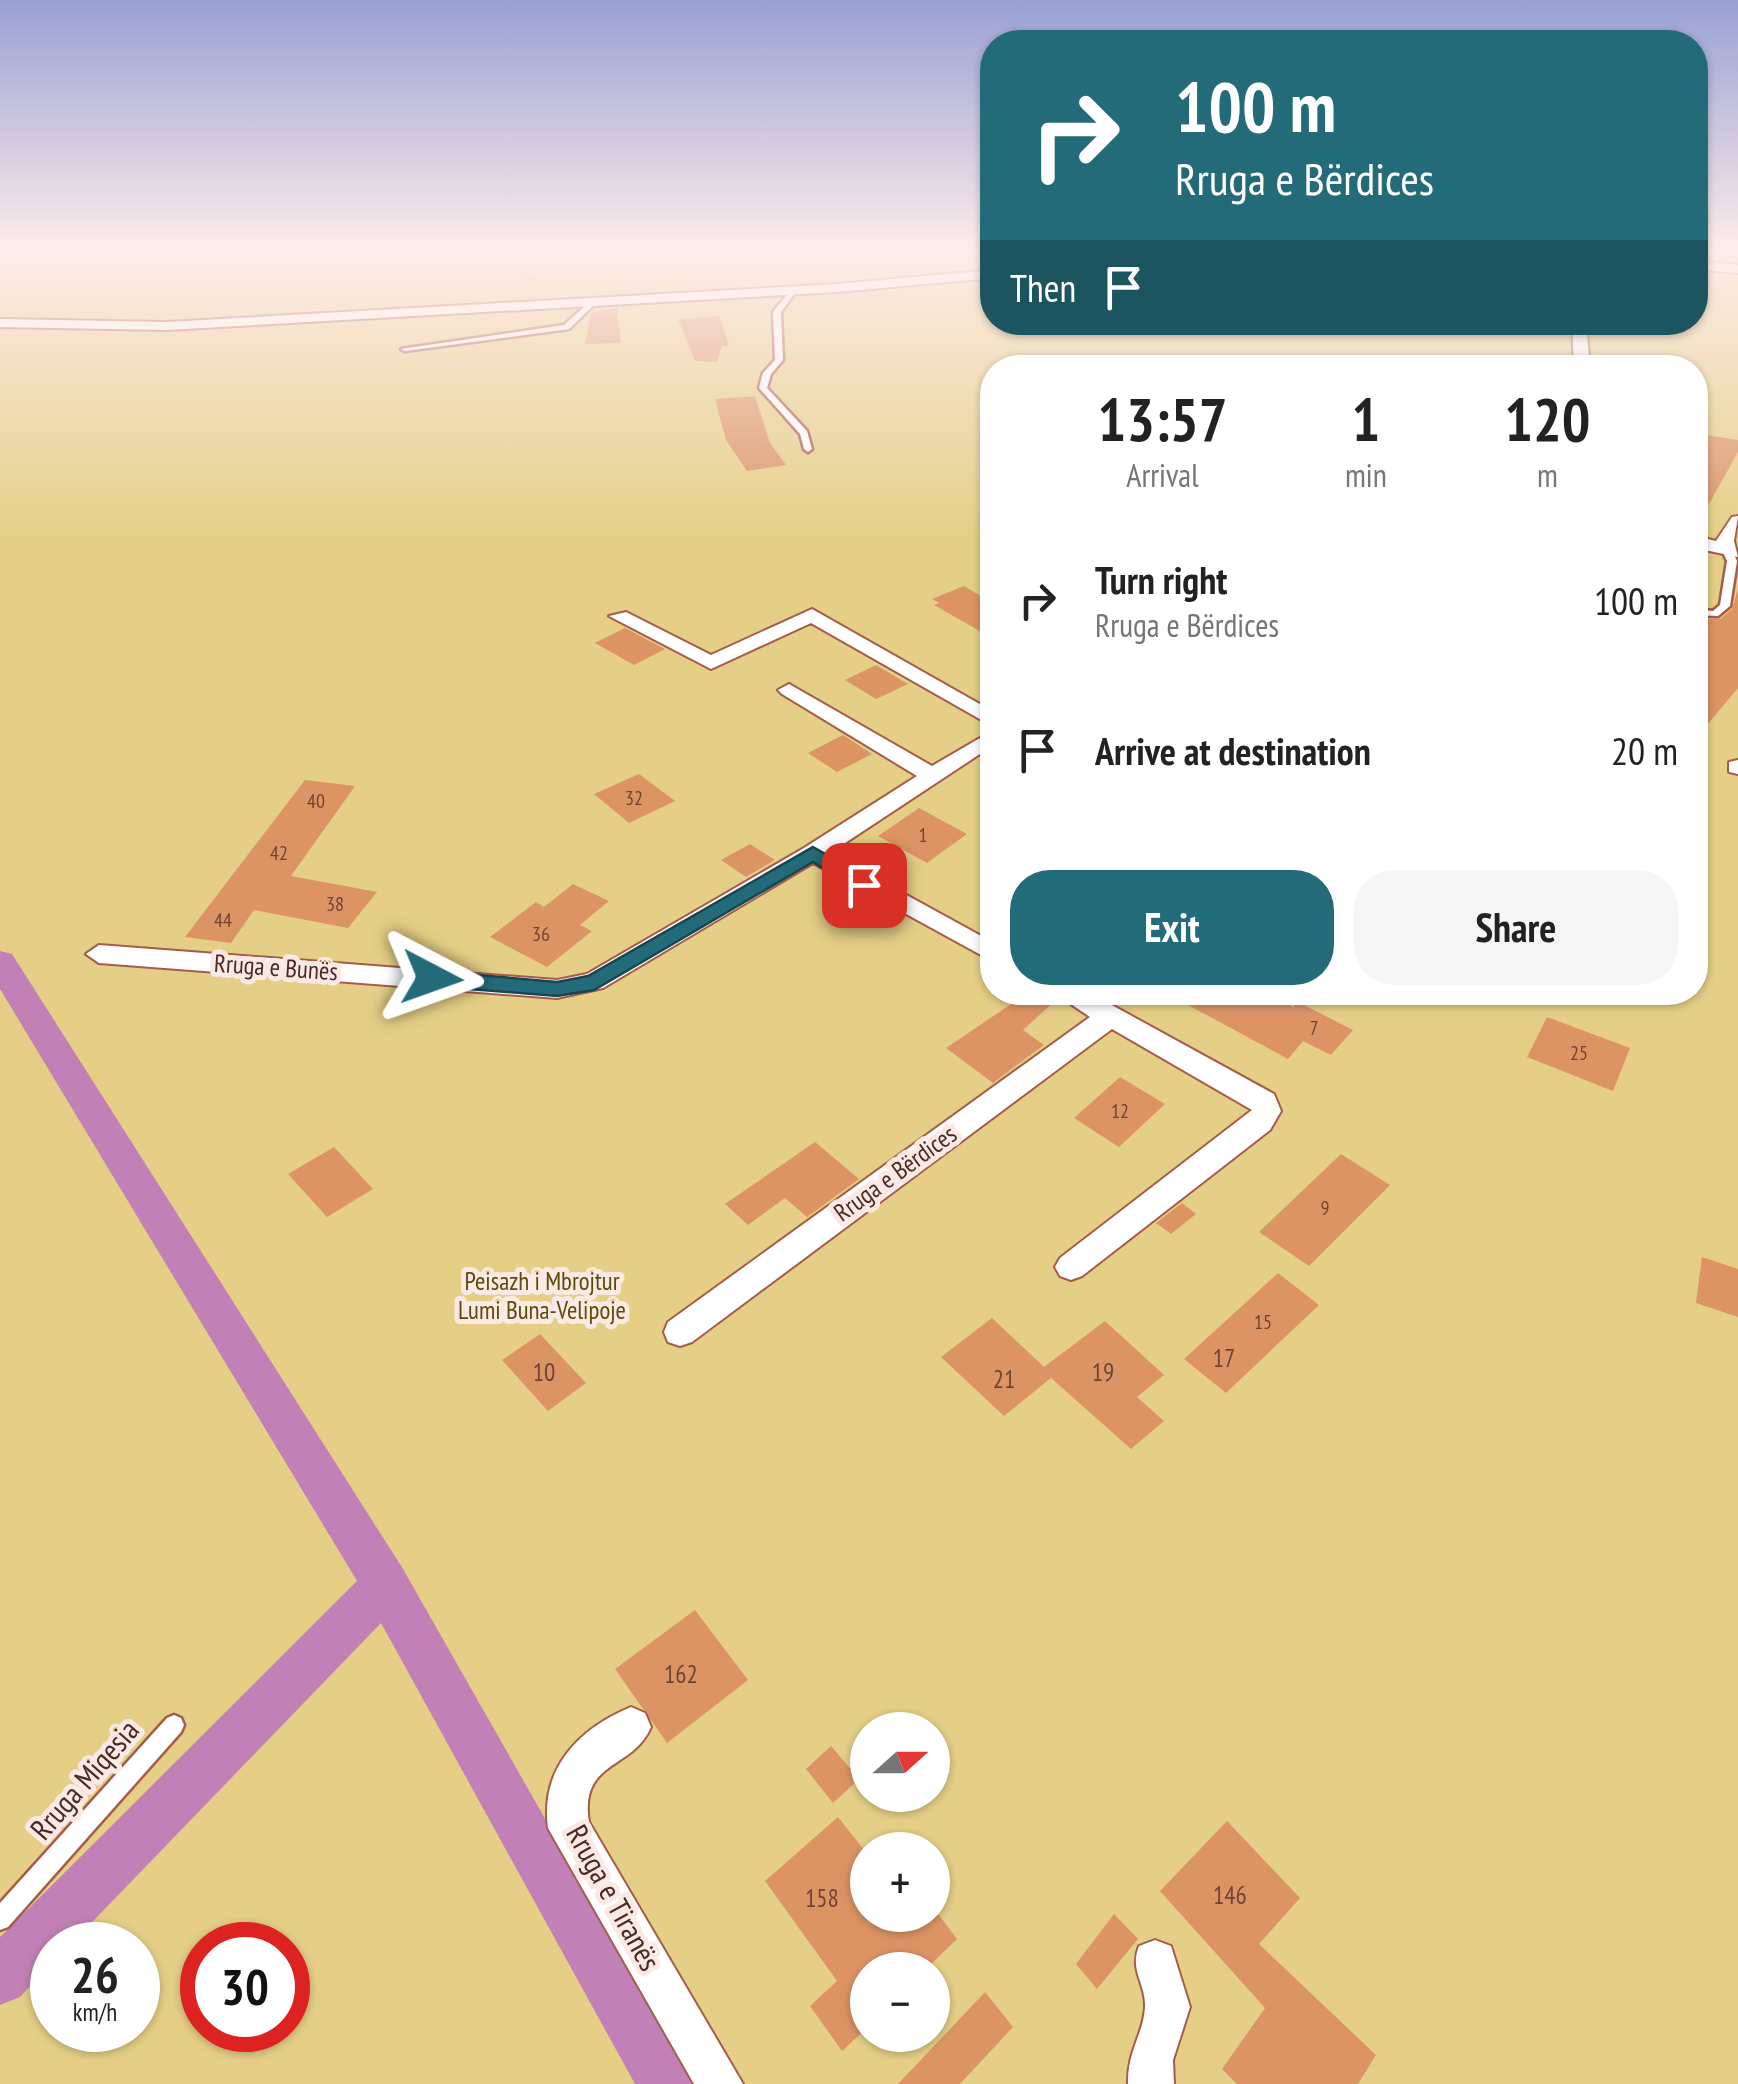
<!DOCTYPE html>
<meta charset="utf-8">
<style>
:root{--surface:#fff;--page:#f6f6f6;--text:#222;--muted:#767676;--accent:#246b79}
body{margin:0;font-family:"PT Sans Narrow",sans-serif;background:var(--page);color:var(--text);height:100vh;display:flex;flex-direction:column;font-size:38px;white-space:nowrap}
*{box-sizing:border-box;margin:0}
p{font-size:32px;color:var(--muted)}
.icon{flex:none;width:55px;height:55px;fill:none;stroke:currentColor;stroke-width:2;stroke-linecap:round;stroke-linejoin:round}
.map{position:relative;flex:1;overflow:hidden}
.details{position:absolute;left:980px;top:355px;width:728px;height:650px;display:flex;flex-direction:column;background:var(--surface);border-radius:40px;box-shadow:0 2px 8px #0004}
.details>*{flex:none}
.hud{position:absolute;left:980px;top:30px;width:728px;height:305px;border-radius:40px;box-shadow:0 2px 8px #0004;background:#246b79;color:#fff;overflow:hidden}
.needle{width:65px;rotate:69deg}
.buttons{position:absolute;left:850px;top:1712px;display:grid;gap:20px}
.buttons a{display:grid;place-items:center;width:100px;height:100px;border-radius:50%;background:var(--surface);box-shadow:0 2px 8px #0004;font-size:50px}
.speed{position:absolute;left:30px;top:1922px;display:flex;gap:20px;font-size:50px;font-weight:700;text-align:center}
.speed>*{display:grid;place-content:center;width:130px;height:130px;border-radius:50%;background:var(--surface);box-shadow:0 2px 8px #0004;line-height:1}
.speed small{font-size:25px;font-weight:400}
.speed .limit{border:15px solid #d22;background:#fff;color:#111}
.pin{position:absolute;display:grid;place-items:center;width:85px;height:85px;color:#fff;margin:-42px;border-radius:20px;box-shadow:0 5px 15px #0006}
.me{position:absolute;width:110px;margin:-55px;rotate:94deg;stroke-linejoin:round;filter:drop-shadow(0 0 8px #0008)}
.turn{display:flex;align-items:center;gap:35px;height:210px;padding:0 30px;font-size:45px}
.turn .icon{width:130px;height:130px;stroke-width:2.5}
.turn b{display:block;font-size:70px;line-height:85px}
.then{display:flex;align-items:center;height:95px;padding:0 30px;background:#0003;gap:20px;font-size:38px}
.eta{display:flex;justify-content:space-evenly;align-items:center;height:170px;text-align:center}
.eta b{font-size:60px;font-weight:600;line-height:70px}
.button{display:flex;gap:20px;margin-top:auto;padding:20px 30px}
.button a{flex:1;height:115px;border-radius:40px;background:var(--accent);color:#fff;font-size:40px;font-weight:600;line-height:115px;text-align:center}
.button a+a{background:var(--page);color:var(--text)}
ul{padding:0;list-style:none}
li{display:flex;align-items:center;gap:30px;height:150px;padding:0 30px}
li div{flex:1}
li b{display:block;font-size:38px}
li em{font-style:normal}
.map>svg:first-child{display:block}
</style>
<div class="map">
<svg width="1738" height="2084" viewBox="0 0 1738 2084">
<rect width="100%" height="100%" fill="#fad7cf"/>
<path fill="#e5cf86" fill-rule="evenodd" d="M0 250H992V322H1695V250H1738V2084H0ZM992 368H1695V992H992ZM868 1730H932V1795H868ZM868 1850H932V1915H868ZM52 1945H138V2030H52ZM202 1945H288V2030H202ZM868 1970H932V2035H868Z"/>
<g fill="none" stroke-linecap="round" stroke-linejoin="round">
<path fill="#c281b6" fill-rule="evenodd" d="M0 951 12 954 403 1569 696 2084H635L381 1623 70 1945H52V1963L20 1997 0 2005V1937L357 1581 0 989Z"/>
</g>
<path fill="#dc9465" d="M617 308 621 343 585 344 591 313Z
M720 316 729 346H722L717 362 695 361 678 319Z
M755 396 770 443 786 465 747 471 726 440 715 399Z
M1695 433 1738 440V452L1695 529Z
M964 586 992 603V638L934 605 939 603 932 599Z
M1738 589V688L1695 739V638L1704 640 1708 619H1720L1732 609Z
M625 628 665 649 634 665 595 643Z
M876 665 908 684 876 699 845 680Z
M843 735 872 754 837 772 808 753Z
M639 774 675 801 629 823 594 794Z
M305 780 355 786 291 876 377 892 348 928 254 910 231 943 185 937Z
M919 808 967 834 927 863 878 836Z
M750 844 775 860 746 877 721 860Z
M573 884 609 901 580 925 592 931 547 967 490 937 536 902 544 907Z
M1029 992H1049L1057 999 1023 1030 1044 1045 993 1083 946 1048Z
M1164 992H1266L1293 1007 1298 1002 1353 1030 1331 1055 1303 1041 1288 1059Z
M1547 1017 1630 1048 1613 1091 1527 1057Z
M1120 1077 1165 1104 1119 1147 1074 1118Z
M815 1142 859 1179 807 1217 785 1198 748 1225 725 1204Z
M334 1147 373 1189 327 1217 288 1174Z
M1341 1154 1390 1185 1309 1266 1259 1232Z
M1182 1203 1196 1214 1171 1234 1156 1223Z
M1702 1257 1738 1269V1317L1696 1303Z
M1278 1273 1319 1305 1226 1393 1184 1359Z
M992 1318 1044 1367 1105 1321 1164 1375 1137 1397 1164 1421 1131 1449 1051 1378 1004 1416 941 1357Z
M540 1334 586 1383 548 1411 502 1360Z
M695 1610 748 1680 667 1743 615 1669Z
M831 1746 859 1779 833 1803 806 1769Z
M838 1817 868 1855V1915H939L957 1939 925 1970H868V2027L842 2051 810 2006 837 1981 765 1881Z
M1227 1821 1300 1898 1259 1944 1376 2055 1358 2084H1237L1222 2069 1265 2008 1160 1891Z
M1114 1914 1138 1939 1097 1989 1076 1964Z
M985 1992 1013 2027 960 2084H898Z"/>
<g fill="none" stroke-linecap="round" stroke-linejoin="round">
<g stroke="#a75b4a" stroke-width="5">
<path id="lane" d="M792 289 797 290 781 312 783 360 771 374 767 388 807 431 812 449 808 452 804 449 800 434 759 388 763 373 775 360 773 312Z
M594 298 600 299 569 329 405 351 401 349 564 325Z
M1420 365 1431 368H1420Z
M1726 545 1731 548 1737 561 1730 606 1718 616 1695 615V609L1713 611 1720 605 1727 561 1721 548Z
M174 1715 181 1718 184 1725 181 1732 8 1927 0 1930V1903L167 1718Z"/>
</g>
<g stroke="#a75b4a" stroke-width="4">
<path id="street" d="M1695 261 1738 265V273L1695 269Z
M992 270V278L837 292 167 330 0 327V319L167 322 837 284Z
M1572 322H1586L1590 368H1574Z
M1738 516 1734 541 1738 557 1695 548V536L1716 541 1732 517Z
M812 609 992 711V726L811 623 711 669 609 616 626 612 711 655Z
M789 684 932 766 992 731V746L830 853 992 942V961L813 863 603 988 557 998 99 963 86 954 99 945 557 980 587 974 804 848 917 776 782 694 778 690Z
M1738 760V774L1729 772V762Z
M1053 992H1088L1274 1094 1281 1111 1270 1130 1082 1276 1071 1280 1060 1276 1055 1267 1060 1258 1252 1110 1112 1029 692 1342 680 1346 668 1342 664 1332 668 1322 1090 1017Z
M631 1707 645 1713 651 1727C633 1770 579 1760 589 1822L743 2084H694L548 1828C540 1769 578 1729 631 1707Z
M1155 1940 1171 1946 1190 2007 1173 2060 1174 2084H1128C1127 2051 1144 2033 1145 2007 1146 1983 1129 1971 1139 1946Z"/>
</g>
<path stroke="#ab8981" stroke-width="4" stroke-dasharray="1 4" stroke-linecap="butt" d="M483 250 512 270 543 282
M781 250 812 268"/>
<use href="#lane" fill="#fff" fill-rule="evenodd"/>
<use href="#street" fill="#fff" fill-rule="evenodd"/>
</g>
<linearGradient id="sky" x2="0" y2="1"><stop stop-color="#99a0d4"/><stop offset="0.46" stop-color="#fdede9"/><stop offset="1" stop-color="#fdede9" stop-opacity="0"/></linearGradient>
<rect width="1738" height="542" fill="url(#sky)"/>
<path fill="#246b79" stroke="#17464f" stroke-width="2.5" d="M813 847 871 880V890H857L813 862 594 990 557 996 432 986 421 978 432 971 557 982 588 976Z"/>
<g text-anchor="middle" stroke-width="10" stroke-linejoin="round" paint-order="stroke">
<g font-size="20" fill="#6f4434">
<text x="634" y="805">32</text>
<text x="316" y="808">40</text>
<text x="923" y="842">1</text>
<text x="279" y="860">42</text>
<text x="335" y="911">38</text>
<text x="223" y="927">44</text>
<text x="541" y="941">36</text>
<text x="1314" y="1035">7</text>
<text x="1579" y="1060">25</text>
<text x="1120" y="1118">12</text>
<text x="1325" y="1215">9</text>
<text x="1263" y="1329">15</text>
</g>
<g font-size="25" fill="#4b2a23" stroke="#fbe9e5">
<text transform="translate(276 967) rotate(4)" y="9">Rruga e Bunës</text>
<text transform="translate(895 1173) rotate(-36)" y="9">Rruga e Bërdices</text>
</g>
<g font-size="25" fill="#5d4c08" stroke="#fbe9e5">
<text x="542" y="1290">Peisazh i Mbrojtur<tspan x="542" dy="29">Lumi Buna-Velipoje</tspan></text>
</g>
<g font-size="25" fill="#6f4434">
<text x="1224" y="1367">17</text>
<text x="544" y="1381">10</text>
<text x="1103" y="1381">19</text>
<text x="1004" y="1388">21</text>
<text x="681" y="1683">162</text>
<text x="1230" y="1904">146</text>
<text x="822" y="1907">158</text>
</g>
<g font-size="30" fill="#4b2a23" stroke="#fbe9e5">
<text transform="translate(85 1780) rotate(-49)" y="10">Rruga Miqesia</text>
<text transform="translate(613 1898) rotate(61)" y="10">Rruga e Tiranës</text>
</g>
</g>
</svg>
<div class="buttons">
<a><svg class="needle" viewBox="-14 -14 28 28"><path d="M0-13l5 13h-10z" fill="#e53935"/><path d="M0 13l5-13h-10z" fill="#767676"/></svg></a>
<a>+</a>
<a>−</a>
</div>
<div class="speed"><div>26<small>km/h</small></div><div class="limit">30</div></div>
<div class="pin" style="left:864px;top:885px;background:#d93025"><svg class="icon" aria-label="arrive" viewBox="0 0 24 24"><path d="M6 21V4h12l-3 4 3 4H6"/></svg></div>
<svg class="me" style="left:432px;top:978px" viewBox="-20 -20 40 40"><path d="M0-17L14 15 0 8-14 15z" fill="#246b79" stroke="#fff" stroke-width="4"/></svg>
<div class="hud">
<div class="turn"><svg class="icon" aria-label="right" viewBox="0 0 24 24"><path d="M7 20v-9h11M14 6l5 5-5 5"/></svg><div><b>100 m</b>Rruga e Bërdices</div></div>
<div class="then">Then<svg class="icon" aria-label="arrive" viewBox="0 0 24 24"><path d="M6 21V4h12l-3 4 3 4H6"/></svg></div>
</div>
<section class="details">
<div class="eta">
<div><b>13:57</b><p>Arrival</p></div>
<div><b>1</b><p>min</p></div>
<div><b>120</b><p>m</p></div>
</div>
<ul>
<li><svg class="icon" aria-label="right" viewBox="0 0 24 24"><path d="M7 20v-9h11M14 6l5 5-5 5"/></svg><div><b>Turn right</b><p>Rruga e Bërdices</p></div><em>100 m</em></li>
<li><svg class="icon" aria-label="arrive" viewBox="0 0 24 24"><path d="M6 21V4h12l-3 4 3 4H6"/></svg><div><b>Arrive at destination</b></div><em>20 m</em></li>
</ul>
<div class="button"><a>Exit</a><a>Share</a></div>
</section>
</div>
